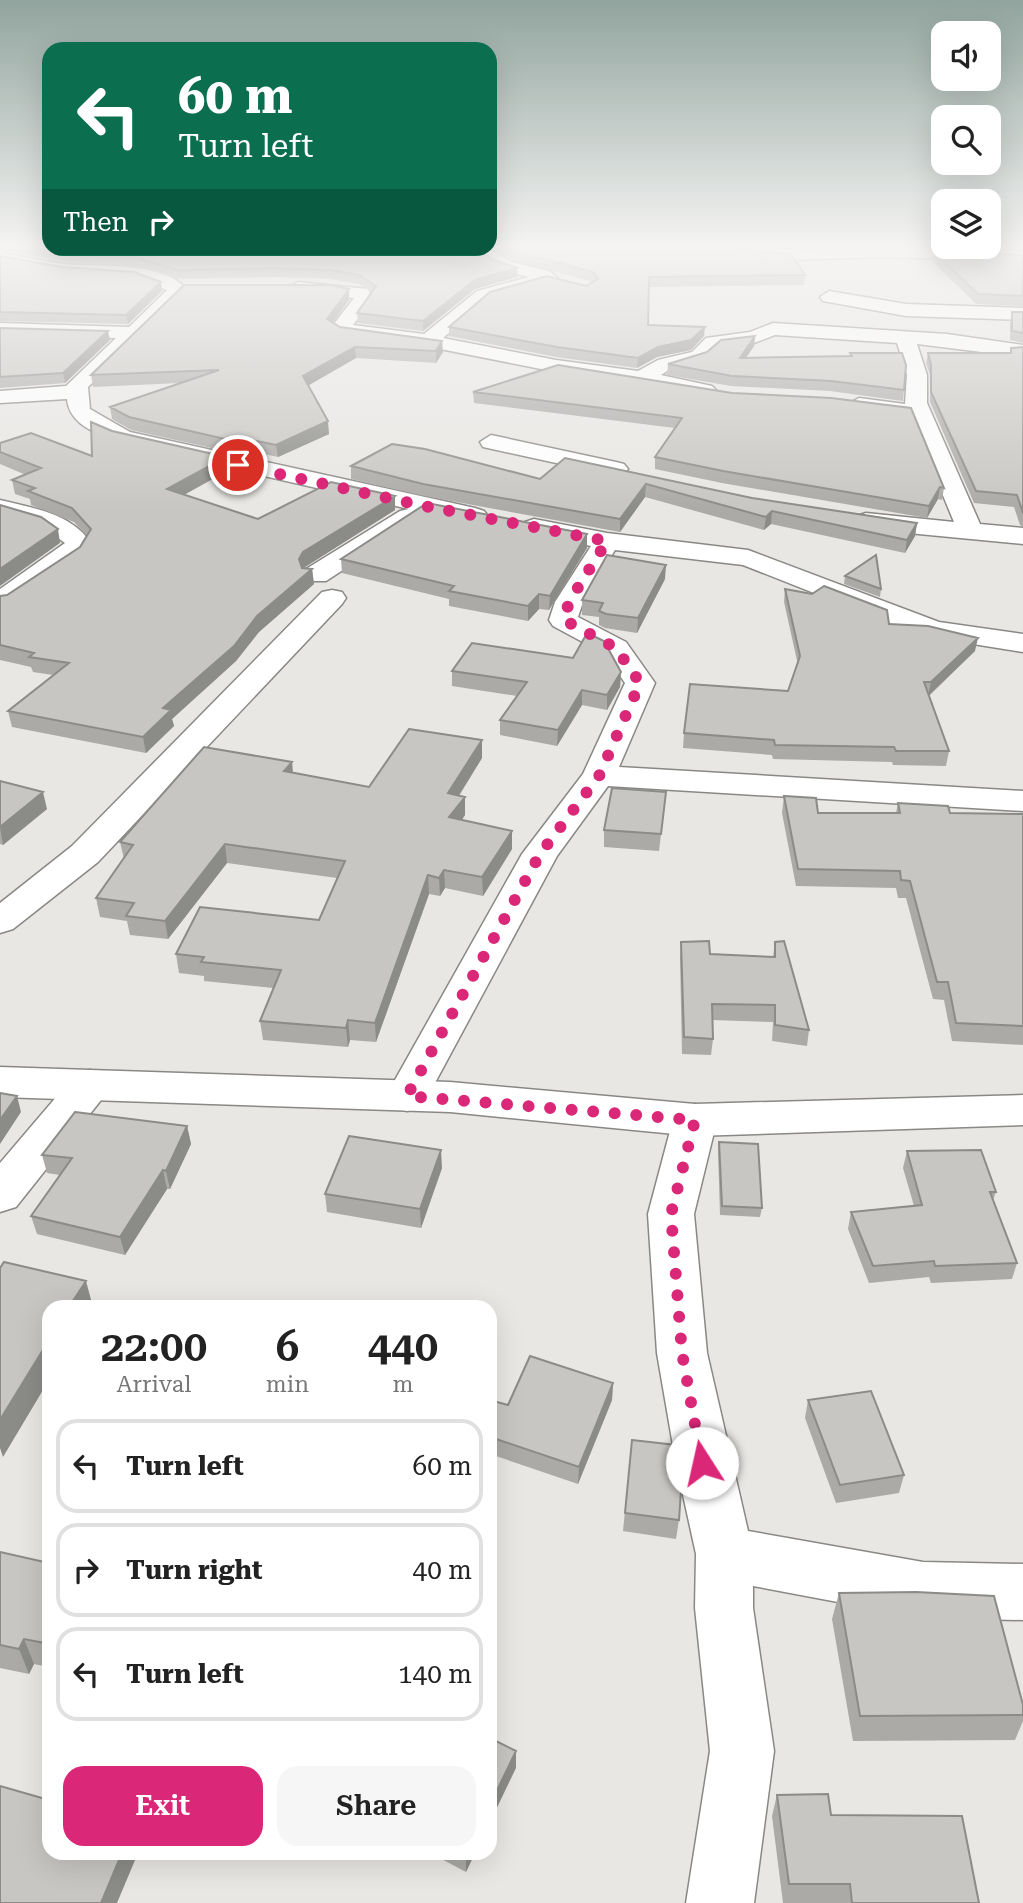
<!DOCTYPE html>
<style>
:root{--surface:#fff;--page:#f6f6f6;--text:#222;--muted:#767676;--line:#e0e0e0;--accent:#db2777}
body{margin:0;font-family:"Roboto Serif",serif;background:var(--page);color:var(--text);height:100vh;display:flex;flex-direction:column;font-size:26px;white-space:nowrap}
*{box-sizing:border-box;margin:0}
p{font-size:23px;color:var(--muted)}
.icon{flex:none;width:38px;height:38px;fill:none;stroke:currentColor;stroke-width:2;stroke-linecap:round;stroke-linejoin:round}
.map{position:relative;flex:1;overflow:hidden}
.drawer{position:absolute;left:42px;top:1300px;width:455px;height:560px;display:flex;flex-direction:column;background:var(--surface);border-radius:21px;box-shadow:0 7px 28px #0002}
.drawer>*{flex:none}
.guide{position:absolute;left:42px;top:42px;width:455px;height:214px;border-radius:21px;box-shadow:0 7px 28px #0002;background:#0b6e4f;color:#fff;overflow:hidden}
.fabs{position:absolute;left:931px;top:21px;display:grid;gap:14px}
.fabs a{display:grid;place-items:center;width:70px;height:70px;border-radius:14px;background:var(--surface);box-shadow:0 7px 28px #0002;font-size:35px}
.pin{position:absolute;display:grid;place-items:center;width:60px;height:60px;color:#fff;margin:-30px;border:4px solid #fff;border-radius:50%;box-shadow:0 2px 7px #0007}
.me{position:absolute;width:77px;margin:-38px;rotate:350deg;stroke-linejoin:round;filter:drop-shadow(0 0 5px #0008)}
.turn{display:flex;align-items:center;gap:24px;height:147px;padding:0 21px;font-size:32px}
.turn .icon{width:91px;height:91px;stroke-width:2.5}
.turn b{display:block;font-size:49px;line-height:60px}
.then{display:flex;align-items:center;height:66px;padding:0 21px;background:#0003;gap:14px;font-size:26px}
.eta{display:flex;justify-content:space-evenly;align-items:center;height:119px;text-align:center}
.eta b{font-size:42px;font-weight:600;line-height:49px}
.primary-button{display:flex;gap:14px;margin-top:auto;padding:14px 21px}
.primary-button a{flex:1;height:80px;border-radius:21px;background:var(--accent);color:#fff;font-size:28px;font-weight:600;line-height:80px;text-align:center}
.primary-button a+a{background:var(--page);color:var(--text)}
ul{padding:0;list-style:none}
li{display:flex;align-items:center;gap:21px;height:94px;margin:0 14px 10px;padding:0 7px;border:4px solid var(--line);border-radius:21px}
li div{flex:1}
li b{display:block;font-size:26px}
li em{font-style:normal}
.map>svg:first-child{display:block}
</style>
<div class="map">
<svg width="1023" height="1903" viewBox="0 0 1023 1903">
<rect width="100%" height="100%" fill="#e9e7e4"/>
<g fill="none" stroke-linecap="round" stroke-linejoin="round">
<g stroke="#8a8885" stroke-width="3">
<path id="street" d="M681 245H745L790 250 880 247 1023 251V261L880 257 790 260 689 250Z
M478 249H490L512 262 549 271 557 277 554 281 489 299 443 338 556 360 638 371 658 360 692 352 706 338 750 332 773 323 947 334 1023 345V357L917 344 927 375V403L980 524 1023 528V544L866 529 857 526 853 521 857 516 866 513 954 522 911 418 859 410 848 404 859 398 905 404 907 375 897 343 775 335 754 343 719 347 706 360 672 368 661 375 712 386 716 390 712 394 705 396 556 372 420 345 335 334 330 329 354 298 298 292 289 287 298 282 368 289 373 300 353 325 424 334 477 291 529 277C510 272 489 268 476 253Z
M0 252C21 257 43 261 64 264 96 267 164 261 185 288L181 298 88 387 90 409 130 432 475 508 484 511 488 516 484 521 475 524 414 510 422 516 418 521 326 581H306L303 575 306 569 400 511 409 509 115 442C95 432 69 424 67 399L0 403V391L66 386 116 338 0 335V323L129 327 167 290 136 279 64 274 8 264 0 262Z
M829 291 906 304 1023 308V320L906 316 823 301 820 297Z
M491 435 616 462 624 464 628 469 624 474 616 476 483 447 480 442Z
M0 500C33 508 71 513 91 543L81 559 10 607 0 609V589L65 543 45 529 0 515Z
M534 519 607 533 748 550 939 622 1023 634V652L923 636 743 565 615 550 583 602 578 617 626 642 655 683 619 767 1023 791V811L608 786 557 856 422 1107 407 1111 392 1107 386 1096 522 854 583 774 625 683 605 654 553 626 549 620 555 602 591 546 525 532 521 527 525 522Z
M332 590 342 592 346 598 342 604 98 862 13 929 0 933V903L72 846 322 592Z
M90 1070 105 1075 111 1085 105 1095 16 1207 0 1212V1163L75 1075Z
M695 1104 710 1109 717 1120 694 1214 707 1353 748 1531 923 1562 1023 1564V1620L923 1618 753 1586V1608L774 1751 754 1903H686L710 1751 695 1608 696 1554 676 1463 657 1353 648 1214 673 1120 680 1109Z"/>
</g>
<g stroke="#8a8885" stroke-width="3">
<path id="secondary" d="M0 1067 450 1082 695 1104 1023 1095V1125L695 1136 450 1112 0 1097Z"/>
</g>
<use href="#street" fill="#fff" fill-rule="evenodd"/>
<use href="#secondary" fill="#fff" fill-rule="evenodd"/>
</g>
<path fill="#abaaa7" d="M0 245H49V248H479L517 277 475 289 423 331 358 323 357 313 372 292 359 284 331 279 275 277 179 279 136 266 64 261 0 250Z
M490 245H707L805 275 804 285 649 287 648 325 704 336 691 350 657 357 637 368 556 357 449 336V327L586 286 593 282 513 260Z
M989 245H1023V248L965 247H989Z
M934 252 1023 255V306L976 304 932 261Z
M0 256 162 291 128 324 0 321Z
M349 300 333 323 340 327 443 352 436 363 356 358 308 385 329 434 278 457 259 453 252 457 131 430 112 419 110 407 180 383 93 387 91 375Z
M1012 312H1023V343L1010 340V322Z
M0 328 110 340 65 383 0 388Z
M755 336 754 346 746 358 850 356V353L904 390 903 401 830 391 731 386 667 375 668 364 707 352Z
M1023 347V527L1020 525 1014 507 974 503 930 402V375L926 363 928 353H1010L1011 348Z
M558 365 944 488 942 500 938 499 927 518 722 483 655 469V457L675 428 474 403 473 392Z
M112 431 226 457 227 471 184 495 258 519 395 496V510L305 567 304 568 312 569 314 584 259 632 236 661 172 719 174 726 146 753 12 727 8 711 53 675 33 672 31 667 0 660V596L7 595 80 547 87 536 74 522 31 505 30 499 15 494 12 480 26 475 0 464V443L92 456Z
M565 458 752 498 917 523 915 536 905 553 771 524 764 530 645 497 620 532 424 496 351 479V466L540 479Z
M587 534V548L549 610 539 609 528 621 449 606V599L342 573 341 559Z
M845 576 881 589 880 597 844 584Z
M665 579 637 633 605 628 599 625V617L582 615V600Z
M785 589 889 624 975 651 929 696 949 751 946 766 893 765 892 762 773 759 772 755 683 748 684 733 788 691 798 665 784 602Z
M452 671 621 672 620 687 607 710 582 705 557 746 500 735V720L517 696 452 686Z
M482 740V758L459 796 465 797V815L462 820 512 849 483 896 445 888 440 896 429 894 376 1042 350 1040 348 1047 263 1040 260 1021 273 988 204 981V976L179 973 176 954 319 920 337 878 227 863 168 939 130 935 127 921 100 917 96 898 124 859 120 842 292 762 293 773 369 787Z
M0 781 47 809 3 845 0 844Z
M784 796 818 813H896L898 803 950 813 1023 814V1045L952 1041 944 1000 933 999 906 898H898L896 888 796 886 782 813Z
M664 809 659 851 604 847V830Z
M681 942 710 954 773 957 775 942 809 1030 807 1046 772 1041 773 1022 712 1020 713 1039 711 1055 682 1054 680 957Z
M187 1126 191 1144 170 1189H167L125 1255 37 1234 31 1216 60 1175 47 1173 42 1155Z
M719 1142 762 1208 760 1217 720 1215 718 1151Z
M907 1151 996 1192 993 1200 1017 1263 1012 1279 931 1283 929 1277 869 1283 848 1229 851 1212 914 1206 903 1168Z
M442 1168 421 1228 327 1212 325 1194Z
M613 1383 612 1400 578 1484 490 1454V1400L508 1405Z
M808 1400 904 1475 899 1493 836 1503 805 1418Z
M632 1440 679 1520 676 1539 623 1531Z
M0 1552 49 1563V1667L34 1664 29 1674 0 1668Z
M839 1593 1023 1705V1721L1015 1740 853 1741 832 1619Z
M777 1795 831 1815 979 1903H783L772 1816Z
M430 1853H475L466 1872Z"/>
<path fill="#8b8b88" d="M517 268V277L475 289 423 331V321L475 280Z
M161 282 162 291 128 324 126 315Z
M349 289V300L327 330V319Z
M705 327 704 336 691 350 657 357 637 368 638 358 658 347Z
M108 331 110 340 65 383 63 373Z
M755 336 754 346 739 368 740 358Z
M442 341 443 352 436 363V351Z
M355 347 356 358 304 388 303 376Z
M328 421 329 434 278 457 276 445Z
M257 441 259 453 252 457 251 445Z
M226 457 227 471 169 503 167 489Z
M646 484 645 497 620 532V519Z
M940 487 938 499 927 518 929 506Z
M395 496V510L305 567 301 574 299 559 303 552Z
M772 511 771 524 764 530 766 517Z
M917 523 915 536 905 553 907 540Z
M58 529 60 543 0 586V569Z
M587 534V548L549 610 550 596Z
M666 565 665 579 637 633 638 618Z
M312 569 314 584 259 632 236 661 172 719 174 726 146 753 143 737 163 708 257 616Z
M539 594V609L528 621V606Z
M978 638 975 651 928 696 931 682Z
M621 672 620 687 607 710V695Z
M582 690V705L557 746 558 730Z
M482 740V758L449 811 448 793Z
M292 762 293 780 284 771Z
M43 792 47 809 3 845 0 827Z
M465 797V815L450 835 449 817Z
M512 831V849L483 896 482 877Z
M225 844 227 863 168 939 165 921Z
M444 870 445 888 440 896 439 878Z
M428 875 429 894 376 1042 375 1023Z
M348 1020 350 1040 348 1047 346 1028Z
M17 1096 21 1112 0 1144V1120Z
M187 1126 191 1144 170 1189 166 1171Z
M441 1150 442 1168 421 1228 420 1209Z
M163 1170 167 1189 125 1255 120 1237Z
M86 1281 93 1307H69Z
M49 1340V1380L3 1457 0 1448V1420Z
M613 1383 612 1400 578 1484 579 1467Z
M49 1634V1655L45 1643Z
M24 1639 34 1664 29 1674 19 1649Z
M516 1751V1768L490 1822V1805Z
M122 1853H138L117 1903H101Z
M467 1853H475L466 1872V1856Z"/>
<path fill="#c7c6c2" stroke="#8b8b88" stroke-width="2" d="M25 245H49V248H477L491 259 517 268 475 280 423 321 357 313 376 286 359 275 330 270 274 268 178 270 135 257 63 252Z
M504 245H707L791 254 805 275 649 277 648 325 705 327 691 340 658 347 638 358 557 347 449 327 490 292 547 276 586 286 598 279 593 272 513 251Z
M934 252 1023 255V296L978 294Z
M0 256 62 267 134 272 161 282 126 315 0 312Z
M184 285H330L349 289 327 319 340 327 442 341 436 351 355 347 303 376 328 421 276 445 257 441 251 445 129 417 110 407 219 370 91 375Z
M1012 312H1023V333L1012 331Z
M0 328 108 331 63 373 0 377Z
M755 336 740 358 852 356 850 353H902L906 365 904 390 831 381 732 376 668 364 707 352 721 340Z
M1023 347V513L1017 495 976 491 931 392V365L928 353H1011V348Z
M558 365 732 393 831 398 911 408 944 488 940 487 929 506 723 471 655 457 682 418 473 392Z
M91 422 112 431 226 457 167 489 258 519 331 482 395 496 303 552 299 559 302 568 312 569 257 616 234 646 163 708 171 710 143 737 8 711 69 663 29 657 34 653 0 645V596L7 595 80 547 91 529 72 508 28 491 35 488 12 480 41 468 0 452V443L31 433 92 456Z
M392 444 425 449 540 479 565 458 752 498 917 523 907 540 772 511 766 517 646 484 620 519 423 484 351 466Z
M427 503 587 534 550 596 539 594 528 606 449 591 454 586 341 559Z
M0 505 41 517 58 529 0 569Z
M607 555 666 565 638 618 606 614 599 611 603 603 582 600Z
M876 555 881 589 845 576Z
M824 586 887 610 889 624 928 626 978 638 931 682H924L949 751H896L894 747 775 745 774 740 684 733 690 684 788 691 800 656 785 589 812 594Z
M587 633 604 641 621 672 607 695 582 690 558 730 500 720 527 682 452 671 472 643 573 658Z
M409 729 482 740 448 793 465 797 449 817 512 831 482 877 444 870 439 878 428 875 375 1023 348 1020 346 1028 260 1021 281 970 201 962 204 957 176 954 200 907 319 920 345 861 225 844 165 921 126 916 134 903 96 898 133 845 120 842 204 747 292 762 284 771 369 787Z
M0 781 43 792 0 827Z
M612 788 666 792 661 834 604 830Z
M784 796 816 798 818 813H900L898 803 948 806 950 813 1023 814V1026L956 1023 948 982H937L910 881 901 880 900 871 798 869Z
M709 941 710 954 775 957V942L784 941 809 1030 775 1025V1005L712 1004 713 1039 684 1037 681 942Z
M0 1093 17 1096 0 1120Z
M75 1112 187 1126 166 1171 163 1170 120 1237 31 1216 72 1158 42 1155Z
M349 1136 441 1150 420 1209 325 1194Z
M719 1142 758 1144 762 1208 722 1206Z
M981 1150 996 1192H990L1017 1263 935 1266 934 1261 873 1266 851 1212 922 1205 907 1151Z
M4 1262 86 1281 69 1307H49V1340L0 1420V1268Z
M530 1356 613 1383 579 1467 490 1437V1400L508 1405Z
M871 1391 904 1475 840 1485 808 1400Z
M632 1440 676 1445 682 1475 679 1520 625 1513Z
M0 1552 49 1563V1634L45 1643 24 1639 19 1649 0 1645Z
M916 1592 994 1596 1023 1705V1715L860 1716 839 1593Z
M490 1738 516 1751 490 1805Z
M0 1786 49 1800V1853H122L101 1903H0Z
M828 1794 831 1815 962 1816 979 1903H852L850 1884H789L777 1795Z"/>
<linearGradient id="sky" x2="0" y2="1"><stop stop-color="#91a49d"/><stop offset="0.48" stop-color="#f5f4f3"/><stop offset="1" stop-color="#f5f4f3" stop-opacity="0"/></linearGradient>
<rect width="1023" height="512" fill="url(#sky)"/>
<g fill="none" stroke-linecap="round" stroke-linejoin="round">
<path stroke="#db2777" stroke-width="12" stroke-dasharray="0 21.6" d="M238 465 424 506 607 541 569 602 564 620 616 648 640 683 599 776 540 854 407 1096 695 1120 671 1214 682 1353 702 1463"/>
</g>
</svg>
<div class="fabs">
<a><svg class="icon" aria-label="sound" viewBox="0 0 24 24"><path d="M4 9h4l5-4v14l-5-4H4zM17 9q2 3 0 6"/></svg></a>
<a><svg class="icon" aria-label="search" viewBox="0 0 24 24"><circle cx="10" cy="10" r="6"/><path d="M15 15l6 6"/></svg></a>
<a><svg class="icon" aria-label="layers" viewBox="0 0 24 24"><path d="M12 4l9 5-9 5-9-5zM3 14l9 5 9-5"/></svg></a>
</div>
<div class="pin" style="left:238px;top:465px;background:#d93025"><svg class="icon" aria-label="arrive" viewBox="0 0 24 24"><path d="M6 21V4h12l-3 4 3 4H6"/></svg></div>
<svg class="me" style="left:702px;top:1463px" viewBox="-20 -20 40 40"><circle r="19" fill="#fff"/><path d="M0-13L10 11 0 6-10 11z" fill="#db2777"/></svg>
<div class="guide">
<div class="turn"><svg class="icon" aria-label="left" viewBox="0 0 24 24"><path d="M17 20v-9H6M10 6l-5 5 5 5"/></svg><div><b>60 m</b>Turn left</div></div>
<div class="then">Then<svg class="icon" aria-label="right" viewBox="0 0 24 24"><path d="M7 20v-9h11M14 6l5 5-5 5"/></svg></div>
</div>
<section class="drawer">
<div class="eta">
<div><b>22:00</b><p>Arrival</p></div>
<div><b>6</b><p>min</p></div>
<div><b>440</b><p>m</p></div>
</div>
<ul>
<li><svg class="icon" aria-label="left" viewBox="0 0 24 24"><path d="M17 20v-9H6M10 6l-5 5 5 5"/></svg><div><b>Turn left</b></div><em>60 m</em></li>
<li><svg class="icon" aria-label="right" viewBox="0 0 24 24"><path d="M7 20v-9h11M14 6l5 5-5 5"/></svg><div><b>Turn right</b></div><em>40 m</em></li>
<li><svg class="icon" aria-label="left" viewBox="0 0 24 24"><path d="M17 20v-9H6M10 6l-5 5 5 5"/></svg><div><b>Turn left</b></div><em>140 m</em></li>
</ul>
<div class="primary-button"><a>Exit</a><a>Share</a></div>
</section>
</div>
